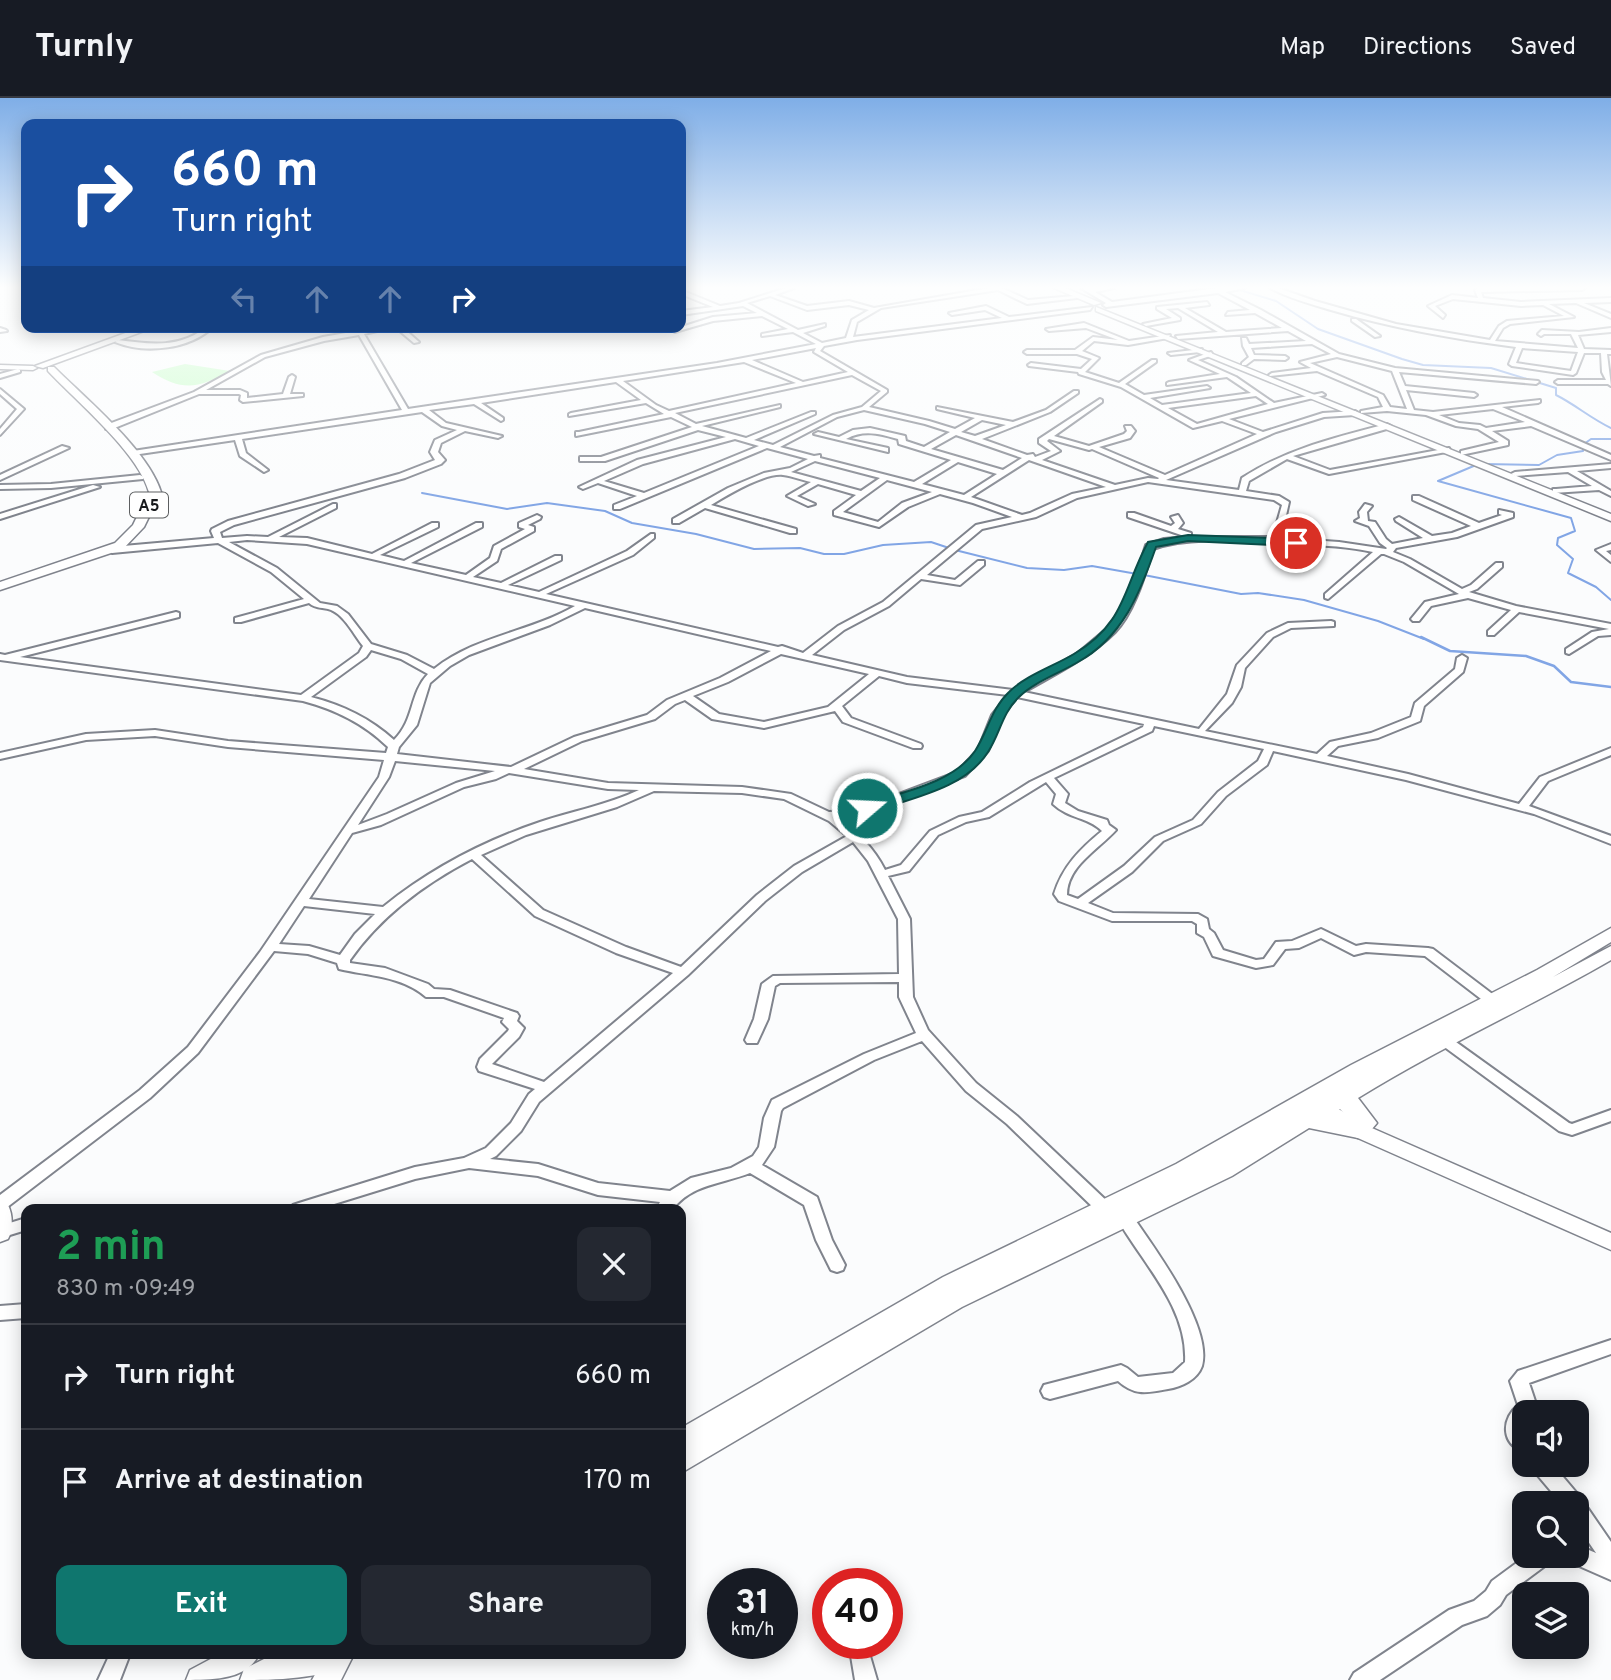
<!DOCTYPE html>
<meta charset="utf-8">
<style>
:root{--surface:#171b24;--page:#242831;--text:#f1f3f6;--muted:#9ea1a6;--line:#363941;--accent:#0f766e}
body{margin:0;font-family:Overpass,sans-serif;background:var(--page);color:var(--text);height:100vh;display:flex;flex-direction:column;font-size:26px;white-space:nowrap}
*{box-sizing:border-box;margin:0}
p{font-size:23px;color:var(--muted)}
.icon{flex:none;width:38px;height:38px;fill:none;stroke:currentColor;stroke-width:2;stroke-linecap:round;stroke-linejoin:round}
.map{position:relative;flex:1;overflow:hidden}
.side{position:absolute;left:21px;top:1106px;width:665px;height:455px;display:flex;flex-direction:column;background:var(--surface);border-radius:14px;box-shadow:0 4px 18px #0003}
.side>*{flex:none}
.guide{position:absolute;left:21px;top:21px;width:665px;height:214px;border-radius:14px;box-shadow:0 4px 18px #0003;background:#1a4fa0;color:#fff;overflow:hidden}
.controls{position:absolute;left:1512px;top:1302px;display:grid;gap:14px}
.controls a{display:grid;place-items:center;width:77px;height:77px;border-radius:14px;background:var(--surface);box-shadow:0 4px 18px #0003;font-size:35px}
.speed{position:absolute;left:707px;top:1470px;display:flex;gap:14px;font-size:35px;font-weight:700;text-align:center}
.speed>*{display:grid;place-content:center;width:91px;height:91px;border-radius:50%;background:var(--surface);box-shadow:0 4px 18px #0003;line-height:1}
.speed small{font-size:18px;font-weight:400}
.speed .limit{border:10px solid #d22;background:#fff;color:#111}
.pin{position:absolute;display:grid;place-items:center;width:60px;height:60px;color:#fff;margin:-30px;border:4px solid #fff;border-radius:50%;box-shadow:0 2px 7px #0007}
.me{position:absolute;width:77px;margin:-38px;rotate:71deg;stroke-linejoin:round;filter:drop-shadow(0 0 5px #0008)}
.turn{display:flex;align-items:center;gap:24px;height:147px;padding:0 35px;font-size:32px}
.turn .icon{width:91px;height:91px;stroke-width:2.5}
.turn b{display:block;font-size:49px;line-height:60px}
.lanes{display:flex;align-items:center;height:66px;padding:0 35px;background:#0003;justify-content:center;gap:35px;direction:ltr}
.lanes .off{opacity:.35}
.round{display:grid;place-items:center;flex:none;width:74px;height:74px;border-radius:14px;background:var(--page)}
.head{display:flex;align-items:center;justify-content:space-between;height:119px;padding:0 35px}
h1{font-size:42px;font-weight:700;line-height:52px;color:#1e9e55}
.cta{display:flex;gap:14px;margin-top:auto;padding:14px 35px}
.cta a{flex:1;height:80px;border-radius:14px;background:var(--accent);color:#fff;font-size:28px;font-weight:700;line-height:80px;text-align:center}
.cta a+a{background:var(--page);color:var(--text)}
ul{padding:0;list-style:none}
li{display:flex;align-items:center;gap:21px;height:105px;padding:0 35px;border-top:2px solid var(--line)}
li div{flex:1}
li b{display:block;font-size:26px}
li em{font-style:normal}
header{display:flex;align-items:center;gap:42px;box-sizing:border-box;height:98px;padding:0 35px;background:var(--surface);border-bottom:2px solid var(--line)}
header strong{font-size:33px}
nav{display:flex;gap:38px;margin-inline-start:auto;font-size:24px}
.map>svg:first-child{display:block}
</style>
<header>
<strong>Turnly</strong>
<nav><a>Map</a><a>Directions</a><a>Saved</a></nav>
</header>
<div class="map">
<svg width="1611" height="1582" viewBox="0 0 1611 1582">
<rect width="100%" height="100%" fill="#fbfcfd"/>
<path fill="#c6fdc7" d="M185 266 230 273C200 290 182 294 152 274Z"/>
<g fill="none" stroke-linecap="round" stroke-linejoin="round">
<path stroke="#81a5e5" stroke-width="2" d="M1233 190 1276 203 1318 231 1402 261 1423 267 1491 270 1556 290V297C1576 307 1590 320 1611 330
M1483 366 1539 367 1557 357 1583 353 1584 346 1591 341H1611
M1476 367 1438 383 1571 420 1575 433 1558 440 1557 447 1573 461 1568 475 1596 489 1611 502
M422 395 507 411 547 405 605 413 632 425 696 436 754 451 800 450 824 456H844L883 447 931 444 949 450
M955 452 1027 470 1064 472 1092 468 1137 476
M1144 477 1241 496 1258 495 1304 502 1378 523 1424 541"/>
<path stroke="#81a5e5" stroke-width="2.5" d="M1421 539 1450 553 1526 558 1554 568 1571 584 1611 589"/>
<g stroke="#80848d" stroke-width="4">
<path id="minor" d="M786 190H794L775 197 807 208 849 203 874 210 989 190H1002L1028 202 1074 198 1077 200 1027 206 998 192 881 210 857 224 853 239 1002 220 985 212 952 217 949 215 986 208 1009 219 1092 209 1090 212 857 242 824 248 820 253 887 292V294L869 309 929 323 955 331 975 320 937 311V309L1013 324 1046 312 1074 293H1078V295L1050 314 982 341 1027 357 1033 356 1035 359 1051 353 1039 345V341L1100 301 1102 302V304L1054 338 1089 348 1124 336 1127 333 1125 328H1131L1135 333 1130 340 1099 349 1165 377 1257 336 1222 323 1193 330 1121 289 1079 276 1078 274 1029 268 1028 267 1031 265 1081 271 1092 261 1077 256H1027L1024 254 1027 252H1075L1093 239 1118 242 1086 230 1049 233 1046 231 1084 225 1129 243 1170 237 1168 240 1128 247 1094 243 1082 253 1099 260 1085 274 1119 285 1152 262H1156V264L1125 286 1144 297 1207 288 1210 290 1150 300 1162 307 1251 295 1227 279 1167 287V285L1169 284 1220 276 1189 262 1211 254 1213 257 1198 262 1236 279 1274 305 1322 295 1325 297 1229 321 1263 334 1323 315 1355 313 1358 315 1355 317 1324 319 1276 334 1166 382 1239 392 1242 380C1286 351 1337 339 1387 326L1391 328 1390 330 1293 358 1330 372 1449 350 1450 352 1446 354 1329 376 1287 361 1249 383 1246 393 1279 398 1289 404 1281 440 1339 444 1386 451 1387 450 1380 445 1369 428 1355 423 1360 420 1359 414 1365 406 1372 408 1367 414 1368 423 1375 424 1386 441 1392 446 1423 440 1396 423 1395 421 1399 419 1432 438 1452 435 1471 428 1413 402V398H1419L1479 425 1502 417 1499 416V412L1513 415V419L1457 439 1396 450 1393 454 1410 461 1462 491 1471 487 1496 465H1502V469L1477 491 1469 494 1516 508 1611 526V537L1598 538 1569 556 1566 555V551L1592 534 1609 531 1519 514 1494 537H1488V533L1511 512 1468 500 1431 508 1419 523H1413L1411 521 1425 504 1459 496 1404 464 1384 456H1381L1328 501 1325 500V496L1373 454C1341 447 1308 447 1276 445 1237 443 1191 438 1153 451 1145 476 1134 515 1115 534 1089 560 1055 576 1024 594L1199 631 1227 596 1237 567 1267 535 1288 525 1331 523 1334 524V528L1291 530 1273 539 1245 570 1241 589 1232 605 1205 633 1317 656 1330 644 1371 635 1411 619 1415 605 1455 571 1457 560 1462 557 1467 560 1463 574 1424 608 1420 623 1378 640 1338 648 1327 658 1408 676 1519 706 1540 679 1611 650V657L1548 683 1529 708 1611 738V746L1534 716 1406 682 1273 653 1267 667 1226 698 1201 726 1163 743 1132 774 1088 805 1113 815 1198 816 1207 821 1209 831 1214 835 1223 852 1256 862 1264 861 1276 844 1292 843 1321 831 1356 848 1366 846 1428 850 1433 851 1495 898 1497 901 1495 904H1485L1425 858 1366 854 1354 857 1321 840 1299 850 1285 851 1273 867 1256 870 1213 858 1204 839 1197 835V826L1192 823H1112L1059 803 1054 796C1063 768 1080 751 1102 733 1088 719 1069 721 1053 706L1056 696 1046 684 989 719 966 724 938 737 909 773 888 778 910 821 913 899 928 932 976 985 1017 1018 1110 1106 1112 1110 1110 1114 1104 1116 1098 1114 1007 1026 966 993 922 943 874 962 783 1010 781 1013 774 1049 762 1067 817 1099 832 1142 845 1167 843 1172 837 1174 831 1172 816 1142 804 1107 750 1075C722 1086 692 1086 673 1111H656L660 1104 598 1097 538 1078 469 1070 415 1081 318 1111H291L293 1107 299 1105 415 1069 464 1060 486 1050 511 1025 529 996 535 991 479 973 477 969 480 961 508 933 509 931 502 924 504 920 444 899H426C402 878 369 878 339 871L337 865 308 856 274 853 198 955 150 1000 6 1110 0 1112V1097L140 992 188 949 260 854 379 679 384 662 228 649 155 638 86 642 0 661V655L86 636 155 632 228 643 386 655 388 649C363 625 336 612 303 603L0 562V556L5 557 176 514 179 515V519L20 559 301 597 359 555 363 548C354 537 345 518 331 512 323 509 316 511 309 505L241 524H235V520L304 501 271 474 218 445 112 455 108 452 112 449 214 440 211 433 212 431 228 423 399 376 435 362 430 354 435 342 457 332 442 328 422 314 242 341 246 355 268 372 264 374 240 358 235 342 133 357 129 355 133 353 402 312 359 237 324 243 265 259 206 292H240L247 295V300L283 296 289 279 292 277 295 279 290 296H303V298L243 304 240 302 241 297 239 296H199L112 331H106V327L194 294 261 257 323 239 380 229H395L364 236 408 311 717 265 816 246 793 234 762 238V236L788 231 762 218 713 223 675 234 672 232 713 219 757 215 743 208 681 217V213L713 209 681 196V192L720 208 739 205ZM770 198 807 212 849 207 869 212 852 222 846 240 822 245 803 235 825 228V226L798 232 747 205ZM816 250 814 254 848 274 803 284 752 262ZM744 264 796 285 669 313 656 307 623 283ZM852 277 881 293 862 309 833 317 773 347 754 342 815 316V314H811L746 340 702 328 780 309V307L696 326 675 315ZM616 284 641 302 571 315 569 316V318L646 305 664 316 579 334H576V338L671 319 692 329 601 359H580V363H605L698 332 726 339 637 362 579 389 583 391 598 385 637 398 614 407V411H620L767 350 808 361 790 370 764 375 728 390 673 421V425H679L705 410 790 435H796V431L711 407C728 397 764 375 783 377 792 378 802 382 811 384L787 398 808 408 815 406 797 398 818 386 856 397 834 413V417L879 429 908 409 940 396 973 405 1012 419 976 427 883 504 838 528 803 555 782 548 778 549 546 496 633 457 654 440V436H651L627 453 539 494 508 487 561 462V458H555L501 485 473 479 497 463 501 451 534 433V429L528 427 540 421 541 419 537 417 519 425V429L525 431 494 448 490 460 466 477 411 465 482 429V425H476L404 463 380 457 438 429V425H432L372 456 307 440 279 439 336 410V406H333L268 439 247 438 222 440 220 434 234 427 405 380 441 366 445 362 438 354 441 345 465 333 498 340 502 338 446 325 429 312 474 306 501 323 503 322V320L481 305ZM1256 298 1268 306 1197 326 1168 310ZM864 312 925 326 950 334 924 349 906 343 905 338 870 330 853 332 839 339 818 334 814 336 888 354V350L846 341C864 331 880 336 898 341L899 346 951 362 914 384 820 360V357L814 358 780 349 837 319ZM982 322 1006 327 975 338 961 334ZM956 337 1022 360 1003 372 931 351ZM735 341 759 348 644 395 604 383 643 366ZM1049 341 1089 352 1092 351 1159 380 1158 381 1148 380 1115 387 1042 362 1060 353 1047 343ZM1029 362 1106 389 1072 396 1030 415 1022 417 971 399ZM815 363 880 380 861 393 791 374ZM958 364 997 376 964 397 922 386ZM887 382 932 394 902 405 878 424 843 414ZM1148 384 1274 402 1282 407 1273 439H1191V435L1178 431 1183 425 1178 417 1171 419 1175 425 1171 428 1134 415H1128V419L1187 439 1164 441 1146 447 1131 494 1109 529 1078 555 1013 592 907 579 812 557 844 532 889 508 921 481 960 487 984 467V463H978L955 482 927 477 982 431 1036 419 1077 400ZM247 442 307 446 575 508C530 534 475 538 434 571L407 557 371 546 348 516 337 508 320 505 277 470 229 444ZM585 510 771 553 720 580 667 602 647 617 574 639 511 669 397 656 399 649 417 627 430 585 450 568 469 557 550 527ZM371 552 401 561 428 576C409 596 415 621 394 642 370 620 342 607 311 599L366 559ZM781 556 869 576 828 609 764 624 719 616 693 598 728 584ZM879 578 907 585 1008 597 992 617 978 652 957 674 856 712 829 714 791 696 742 689 608 685 524 671 582 643 655 621 675 606 685 602 712 621 764 630 835 613 843 624 913 650H921L922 648 921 646 851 620 842 608ZM1017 599 1144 626 1143 629 1030 684 982 714 959 719 930 733 901 767 885 772C874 750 858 735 839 720L862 717 965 678 988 653 1002 618ZM1154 628 1264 651 1258 663 1218 694 1193 722 1155 739 1124 768 1078 801 1067 797C1067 768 1098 752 1116 732L1109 727 1107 722 1078 713 1065 705 1068 696 1054 680 1152 633ZM395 663 495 673 456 685 387 716 358 727 389 679ZM509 675 608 691 639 692C607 707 573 713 540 724 483 743 430 771 383 809L309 801 352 735 381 727 464 689 496 681ZM654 693 742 695 784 701 829 723 847 738 794 768 757 797 681 869 626 849 543 812 481 757 526 737 617 709ZM853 744 868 763 898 821 899 876 773 878 762 886 754 921 745 942 747 945H757L768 921 775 888 780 885 899 884V899L916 935 864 956 772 1002 764 1020 759 1049 753 1058 731 1070 691 1080 670 1093 598 1085 538 1066 490 1061 496 1058 521 1033 539 1004 688 877 765 803 802 774ZM472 761 535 818 616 855 673 875 544 984 492 966 519 939 524 930 517 923 519 918 517 915 450 892 434 891 428 886 385 870 350 865V862C381 818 424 786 472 761ZM304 808 375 816 355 836 340 857 309 848 279 846Z
M1081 190H1114L1095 194 1112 204 1217 190H1245L1225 194 1261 212 1339 256 1395 270 1538 283 1539 284 1536 286 1399 274 1405 288 1474 295 1477 297 1474 299 1406 292 1414 312 1433 314 1540 302V304L1538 305 1502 309 1611 357V362L1531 328 1492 333 1508 343V347L1461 357V353L1499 344 1478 331 1456 328 1426 317 1387 313 1361 315V313L1383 309 1378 299 1317 273 1270 278 1269 277 1272 275 1311 270 1300 264 1331 256 1312 246 1251 250 1254 257 1285 258 1288 260 1285 262 1254 261 1246 267H1242V265L1249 259 1243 248 1242 240H1246L1249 246 1306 243 1288 233 1178 241 1176 238 1218 234 1178 210 1166 211 1180 220V222L1146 228 1143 226 1172 220 1157 211V209L1207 204 1209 207 1185 210 1226 234 1282 230 1255 215 1226 217 1228 214 1250 212 1218 195 1106 209 1103 207 1106 205ZM1337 259 1392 273 1407 311 1390 309 1383 297 1310 265ZM1493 311 1525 324 1486 330 1480 327 1459 325 1439 317Z
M1270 190H1278L1315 203 1396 226 1490 242 1499 228 1507 223 1564 218 1543 207 1521 208 1453 201 1435 208 1445 217 1443 220 1428 208 1452 197 1478 200 1475 192 1478 190H1585L1582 192 1481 194 1483 200 1521 204 1611 200V204L1584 205 1611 216V220L1576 205 1549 206 1574 219 1510 226 1503 230 1495 243 1578 250 1571 236H1544L1541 238 1538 236 1542 232 1579 234 1611 230V234L1578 237 1584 251 1611 252V256H1607L1611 288 1608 286H1558L1555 284 1558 282H1606L1602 274 1601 255H1584L1576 275 1573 277 1512 268 1509 266 1516 249C1454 241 1392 230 1331 212 1311 206 1288 200 1270 190ZM1522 250 1578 254 1571 273 1516 265Z
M1352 221H1356L1380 238 1375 239 1352 223Z
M206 229H213C189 252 144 256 115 244L118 242C149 246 180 251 206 229Z
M395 229H402L419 244 414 245Z
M0 230 6 232 7 233 0 234Z
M1202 251 1200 254 1171 257 1168 255Z
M18 271 20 272V274L0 280V276Z
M0 291 24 311 0 337V331L17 311 0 296Z
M62 348 69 350 0 382V377Z
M1611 366V370L1577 373 1611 393V398L1599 392 1553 395V391H1556L1592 388 1568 374 1515 378 1511 376 1515 374Z
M140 377 144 379 143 381 51 390 0 391V387L51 386Z
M93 387 100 389 0 421V416Z
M1611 446V452L1606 453 1611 457V464L1596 452Z
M1444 937 1449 939 1569 1025 1572 1026 1611 1012V1023L1572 1037 1559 1033 1439 945 1437 942 1439 939Z
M1125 1114 1131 1116C1153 1148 1213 1228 1202 1268 1197 1282 1181 1289 1168 1291 1146 1295 1135 1298 1118 1283L1050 1301 1044 1299 1041 1293 1044 1287 1121 1267 1127 1270 1138 1279 1173 1275 1185 1264C1188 1209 1142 1165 1117 1120L1119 1116Z
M26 1120V1132L0 1140V1128Z
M26 1206V1220L0 1222V1208Z
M1611 1242V1256L1529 1285 1537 1309 1535 1314H1524V1354C1501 1346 1501 1322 1518 1307L1510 1283 1518 1273Z
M1532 1367H1553L1580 1399 1611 1444V1482L1570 1464 1567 1458H1577V1447L1596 1455 1577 1427V1405H1561L1534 1373Z
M1526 1458H1552L1549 1465 1506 1497 1500 1507 1487 1518 1462 1527 1380 1582H1350L1354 1575 1449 1512 1474 1503 1486 1493 1492 1483Z
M861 1548 868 1551 877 1582H855L851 1558 854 1551Z
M110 1556H130L120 1582H98Z"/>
</g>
<g stroke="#80848d" stroke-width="3">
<path id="major" d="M0 267 33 268 37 270 33 272 0 271Z
M1317 998 1365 1027 1611 1135V1152L1351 1037 1310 1010 1308 1005 1310 1000Z
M220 1556H259C248 1582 212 1582 186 1582L190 1572Z
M326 1556H354L341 1582H312Z"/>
</g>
<g stroke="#80848d" stroke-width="3">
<path id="highway" d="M1054 190H1065L1101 205 1094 207Z
M1096 209 1611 416V423L1096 213Z
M142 229H155L43 270 35 268Z
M48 269H54C86 301 148 352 161 394L144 429 123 451 0 492V484L115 445 133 427 149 394C138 354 77 304 48 273Z
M1611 830V844L1553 879 1611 848V862C1528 910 1440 949 1358 1000L1377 1025 1366 1038 1358 1040 1309 1030 1232 1078 962 1209 681 1375V1330L943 1179 1176 1066 1351 967 1537 872ZM1340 1011 1351 1023 1328 1018Z
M0 1104 8 1107C13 1117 13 1132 8 1141L0 1144Z
M274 1556H355C340 1582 274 1582 240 1582L244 1571Z"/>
</g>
<use href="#minor" fill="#fff" fill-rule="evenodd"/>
<use href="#major" fill="#fff" fill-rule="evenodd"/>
<use href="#highway" fill="#fff" fill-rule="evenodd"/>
</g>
<linearGradient id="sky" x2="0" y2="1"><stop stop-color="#7faee7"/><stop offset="0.46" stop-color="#fdfefe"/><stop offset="1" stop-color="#fdfefe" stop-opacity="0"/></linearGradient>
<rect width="1611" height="411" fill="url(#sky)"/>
<path fill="#0f766e" stroke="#0a4d48" stroke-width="2" d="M1188 437 1296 441 1301 445 1296 448 1188 443 1156 449C1140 495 1123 539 1078 564 1060 575 1034 584 1019 599 1002 615 1000 636 988 654 965 691 911 700 872 714H862V707C898 695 953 686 975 653 988 633 991 611 1009 594 1026 577 1054 568 1074 556 1126 525 1123 490 1148 444Z"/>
<g text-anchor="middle" stroke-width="7" stroke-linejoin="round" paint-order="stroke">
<rect fill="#fff" stroke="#5d5f61" stroke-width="2" x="130" y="394.5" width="38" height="25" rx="5"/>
<g font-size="16" font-weight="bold" fill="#181a1d">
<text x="149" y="413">A5</text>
</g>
</g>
</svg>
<div class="controls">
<a><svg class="icon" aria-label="sound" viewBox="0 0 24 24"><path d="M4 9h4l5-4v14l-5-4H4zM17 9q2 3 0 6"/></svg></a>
<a><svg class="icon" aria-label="search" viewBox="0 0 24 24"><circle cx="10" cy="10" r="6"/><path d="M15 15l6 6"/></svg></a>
<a><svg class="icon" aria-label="layers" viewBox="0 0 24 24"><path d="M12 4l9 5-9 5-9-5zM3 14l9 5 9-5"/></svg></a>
</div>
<div class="speed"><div>31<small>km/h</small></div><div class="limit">40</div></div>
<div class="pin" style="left:1296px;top:445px;background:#d93025"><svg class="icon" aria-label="arrive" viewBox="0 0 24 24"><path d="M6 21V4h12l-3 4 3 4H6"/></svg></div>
<svg class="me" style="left:867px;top:710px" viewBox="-20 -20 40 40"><circle r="17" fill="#0f766e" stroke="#fff" stroke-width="3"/><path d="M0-11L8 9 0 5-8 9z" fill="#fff"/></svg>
<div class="guide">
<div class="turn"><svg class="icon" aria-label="right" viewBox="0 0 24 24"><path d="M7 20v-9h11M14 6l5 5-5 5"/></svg><div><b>660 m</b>Turn right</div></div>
<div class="lanes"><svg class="icon off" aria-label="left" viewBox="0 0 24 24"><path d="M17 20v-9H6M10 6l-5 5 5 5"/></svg><svg class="icon off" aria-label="ahead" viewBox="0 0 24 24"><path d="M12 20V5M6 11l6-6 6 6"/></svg><svg class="icon off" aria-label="ahead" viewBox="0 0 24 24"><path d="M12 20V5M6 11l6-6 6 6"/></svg><svg class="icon" aria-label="right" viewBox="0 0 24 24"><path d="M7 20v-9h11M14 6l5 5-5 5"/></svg></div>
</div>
<section class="side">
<div class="head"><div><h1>2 min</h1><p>830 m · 09:49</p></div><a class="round"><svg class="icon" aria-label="close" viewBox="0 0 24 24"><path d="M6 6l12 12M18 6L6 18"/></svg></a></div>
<ul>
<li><svg class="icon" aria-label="right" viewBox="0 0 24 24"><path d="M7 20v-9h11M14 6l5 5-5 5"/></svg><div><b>Turn right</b></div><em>660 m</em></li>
<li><svg class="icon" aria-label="arrive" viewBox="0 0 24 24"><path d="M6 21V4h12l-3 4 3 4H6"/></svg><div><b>Arrive at destination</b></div><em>170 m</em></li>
</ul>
<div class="cta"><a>Exit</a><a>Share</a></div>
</section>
</div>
